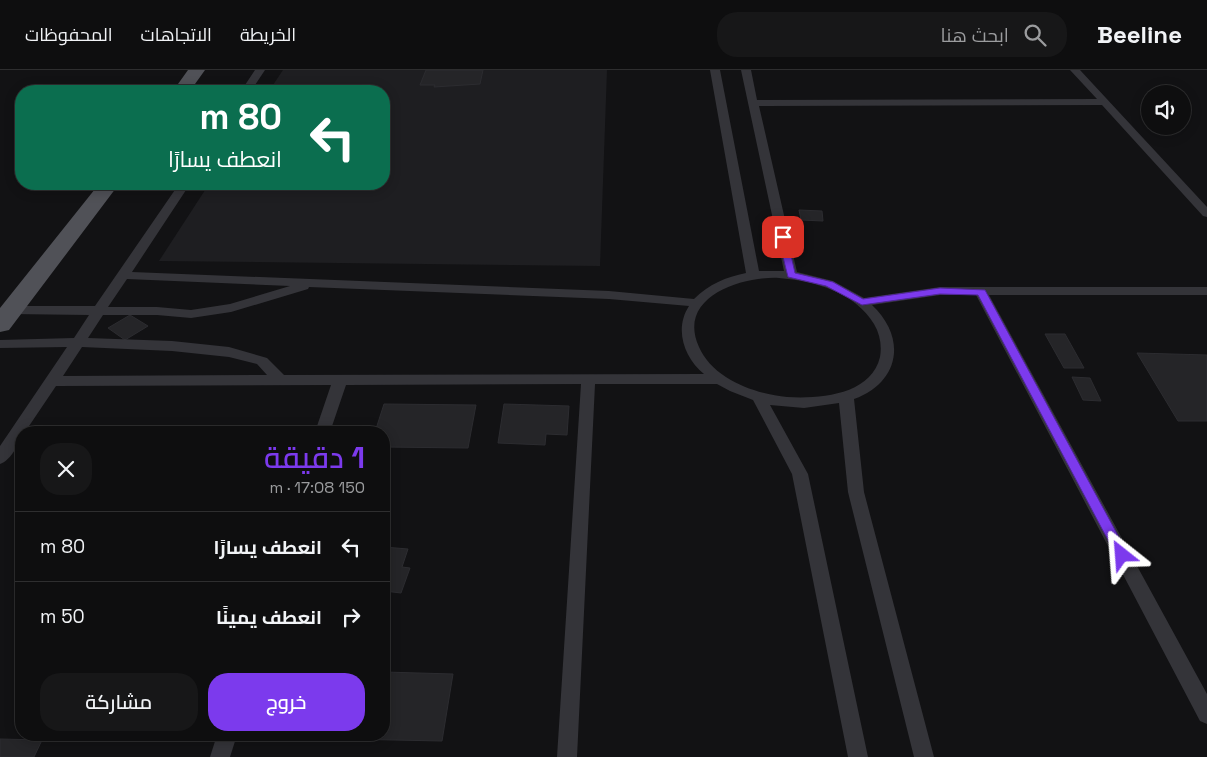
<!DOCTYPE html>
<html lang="ar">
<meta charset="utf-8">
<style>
:root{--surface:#0e0e0f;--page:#171718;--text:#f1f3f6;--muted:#9b9c9e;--line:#2e2e2f;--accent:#7c3aed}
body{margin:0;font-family:"Space Grotesk",Cairo,sans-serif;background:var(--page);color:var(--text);direction:rtl;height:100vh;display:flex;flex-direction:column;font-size:19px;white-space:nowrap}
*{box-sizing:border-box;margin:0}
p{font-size:16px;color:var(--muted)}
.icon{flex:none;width:28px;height:28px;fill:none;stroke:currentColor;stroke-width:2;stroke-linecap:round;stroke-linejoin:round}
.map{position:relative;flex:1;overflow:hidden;direction:ltr}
.details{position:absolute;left:15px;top:356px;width:375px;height:315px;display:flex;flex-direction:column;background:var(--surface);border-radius:20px;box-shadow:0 2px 12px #0003,0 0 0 1px var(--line);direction:rtl}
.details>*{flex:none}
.guide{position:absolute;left:15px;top:15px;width:375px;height:105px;border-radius:20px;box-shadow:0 2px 12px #0003,0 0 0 1px var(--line);direction:rtl;background:#0b6e4f;color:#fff;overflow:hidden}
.fabs{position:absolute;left:1141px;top:15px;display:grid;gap:10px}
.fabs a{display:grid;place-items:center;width:50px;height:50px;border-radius:50%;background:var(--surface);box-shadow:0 2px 12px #0003,0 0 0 1px var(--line);font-size:25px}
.pin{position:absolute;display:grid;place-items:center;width:42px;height:42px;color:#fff;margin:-21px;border-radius:10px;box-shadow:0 2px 8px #0006}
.me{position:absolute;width:55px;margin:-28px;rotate:332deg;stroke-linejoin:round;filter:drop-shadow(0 0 4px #0008)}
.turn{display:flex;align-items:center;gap:18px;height:105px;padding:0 25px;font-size:22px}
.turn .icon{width:65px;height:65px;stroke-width:2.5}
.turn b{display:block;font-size:35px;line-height:42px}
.round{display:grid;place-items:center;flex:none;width:52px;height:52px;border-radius:20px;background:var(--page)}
.headline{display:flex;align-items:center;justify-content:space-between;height:85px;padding:0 25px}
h1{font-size:30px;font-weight:600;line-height:38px;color:var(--accent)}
.button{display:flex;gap:10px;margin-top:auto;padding:10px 25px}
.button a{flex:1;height:58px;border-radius:20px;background:var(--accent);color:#fff;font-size:20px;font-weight:600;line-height:58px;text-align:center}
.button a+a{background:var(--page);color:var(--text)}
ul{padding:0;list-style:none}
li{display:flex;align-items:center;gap:15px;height:70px;padding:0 25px;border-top:1px solid var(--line)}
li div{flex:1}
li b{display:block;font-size:19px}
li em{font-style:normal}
header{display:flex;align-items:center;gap:30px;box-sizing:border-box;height:70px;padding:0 25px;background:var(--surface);border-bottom:1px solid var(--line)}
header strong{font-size:24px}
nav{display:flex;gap:28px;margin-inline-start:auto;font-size:18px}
.search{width:350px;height:45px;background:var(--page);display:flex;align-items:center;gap:12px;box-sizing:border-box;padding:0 18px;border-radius:20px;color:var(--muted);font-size:19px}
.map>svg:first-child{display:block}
</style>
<header>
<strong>Beeline</strong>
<div class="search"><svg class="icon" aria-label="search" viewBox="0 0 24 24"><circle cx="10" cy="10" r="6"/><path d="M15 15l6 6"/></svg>ابحث هنا</div>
<nav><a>الخريطة</a><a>الاتجاهات</a><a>المحفوظات</a></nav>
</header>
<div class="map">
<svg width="1207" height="687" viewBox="0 0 1207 687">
<rect width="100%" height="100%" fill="#121214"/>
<path fill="#1e1e21" d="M283 0H607L600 196 159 191 209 114H384V21H269Z"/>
<path fill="#252528" stroke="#2c2c30" d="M426 0H483L480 14 434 17 435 15H420Z
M799 140 822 141 823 151 801 150Z
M130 245 148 256 125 270 108 258Z
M1045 264H1065L1084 298H1064Z
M1137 283 1207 285V351H1178Z
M1072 307 1090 308 1101 331 1083 330Z
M384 334 476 335 468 378 384 377V362H375Z
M504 334 569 336 567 365 546 364 545 375 498 373Z
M384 477 408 479 402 497 410 498 401 523 384 521Z
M384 602 453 604 442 671 298 668 299 665H384Z
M0 669 42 670 34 687H0Z"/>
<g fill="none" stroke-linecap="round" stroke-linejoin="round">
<path fill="#343439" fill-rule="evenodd" d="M255 0H265L251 21H241Z
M710 0H720L759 201H784L741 0H751L757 30 1097 29 1070 0H1080L1207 137V147L1203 146 1102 35 759 36 797 202 833 211 864 228 940 217H1207V225H989L1207 624V654L1200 651 976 225H940L872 235C907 268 900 312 854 329L864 422 934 687H914L848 422 839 333 804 338 770 335 808 404 868 687H848L792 404 753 330 730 321 717 314H595L577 687H557L581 314 346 315 330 362H315L331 315 56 316 25 362H21C21 373 10 391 0 394V376L67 277 0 278V270L74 268 89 245 11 244 4 240 11 236H95L179 114H190L132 202 609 221 694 229C709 214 726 207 746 203ZM779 208C814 211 855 222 874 254 880 264 882 276 880 287 871 325 820 329 787 327 755 324 713 309 699 277 676 227 742 206 779 208ZM127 209 290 216 230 234 191 240 157 237H108ZM309 217 609 229 689 236C674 259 684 288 704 304L284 305 267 288 229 277 172 271 88 268 103 245H157L191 248 231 242 308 219ZM82 277 172 281 229 287 257 294 267 305 63 306Z
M217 665H237L230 687H210Z"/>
<path fill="#505157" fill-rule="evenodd" d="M188 0H205L190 21H173Z
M99 114H119L9 260 0 262V238Z"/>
</g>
<path fill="#7c3aed" stroke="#51269a" d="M783 164 787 167 795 203 833 212 863 229 940 218 985 220 1127 482 1129 485 1127 489 1122 491 1118 489 978 225 940 224 862 235 826 216 788 207 778 167Z"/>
</svg>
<div class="fabs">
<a><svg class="icon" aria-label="sound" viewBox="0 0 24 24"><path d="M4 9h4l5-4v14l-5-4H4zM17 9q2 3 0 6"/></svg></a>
</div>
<div class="pin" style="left:783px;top:167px;background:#d93025"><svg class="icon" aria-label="arrive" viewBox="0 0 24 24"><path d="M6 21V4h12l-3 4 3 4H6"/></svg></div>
<svg class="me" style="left:1122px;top:485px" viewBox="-20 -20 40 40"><path d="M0-17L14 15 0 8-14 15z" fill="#7c3aed" stroke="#fff" stroke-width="4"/></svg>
<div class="guide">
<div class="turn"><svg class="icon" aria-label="left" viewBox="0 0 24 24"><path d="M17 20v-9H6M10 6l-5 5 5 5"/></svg><div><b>80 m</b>انعطف يسارًا</div></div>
</div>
<section class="details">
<div class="headline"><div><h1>1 دقيقة</h1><p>150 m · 17:08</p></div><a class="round"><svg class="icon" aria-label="close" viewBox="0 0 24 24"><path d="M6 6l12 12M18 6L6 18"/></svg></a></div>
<ul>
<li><svg class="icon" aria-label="left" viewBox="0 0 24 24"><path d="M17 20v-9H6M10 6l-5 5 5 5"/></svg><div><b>انعطف يسارًا</b></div><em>80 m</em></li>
<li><svg class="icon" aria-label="right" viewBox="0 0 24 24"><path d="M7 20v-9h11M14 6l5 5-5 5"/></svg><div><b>انعطف يمينًا</b></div><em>50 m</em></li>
</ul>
<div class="button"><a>خروج</a><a>مشاركة</a></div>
</section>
</div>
